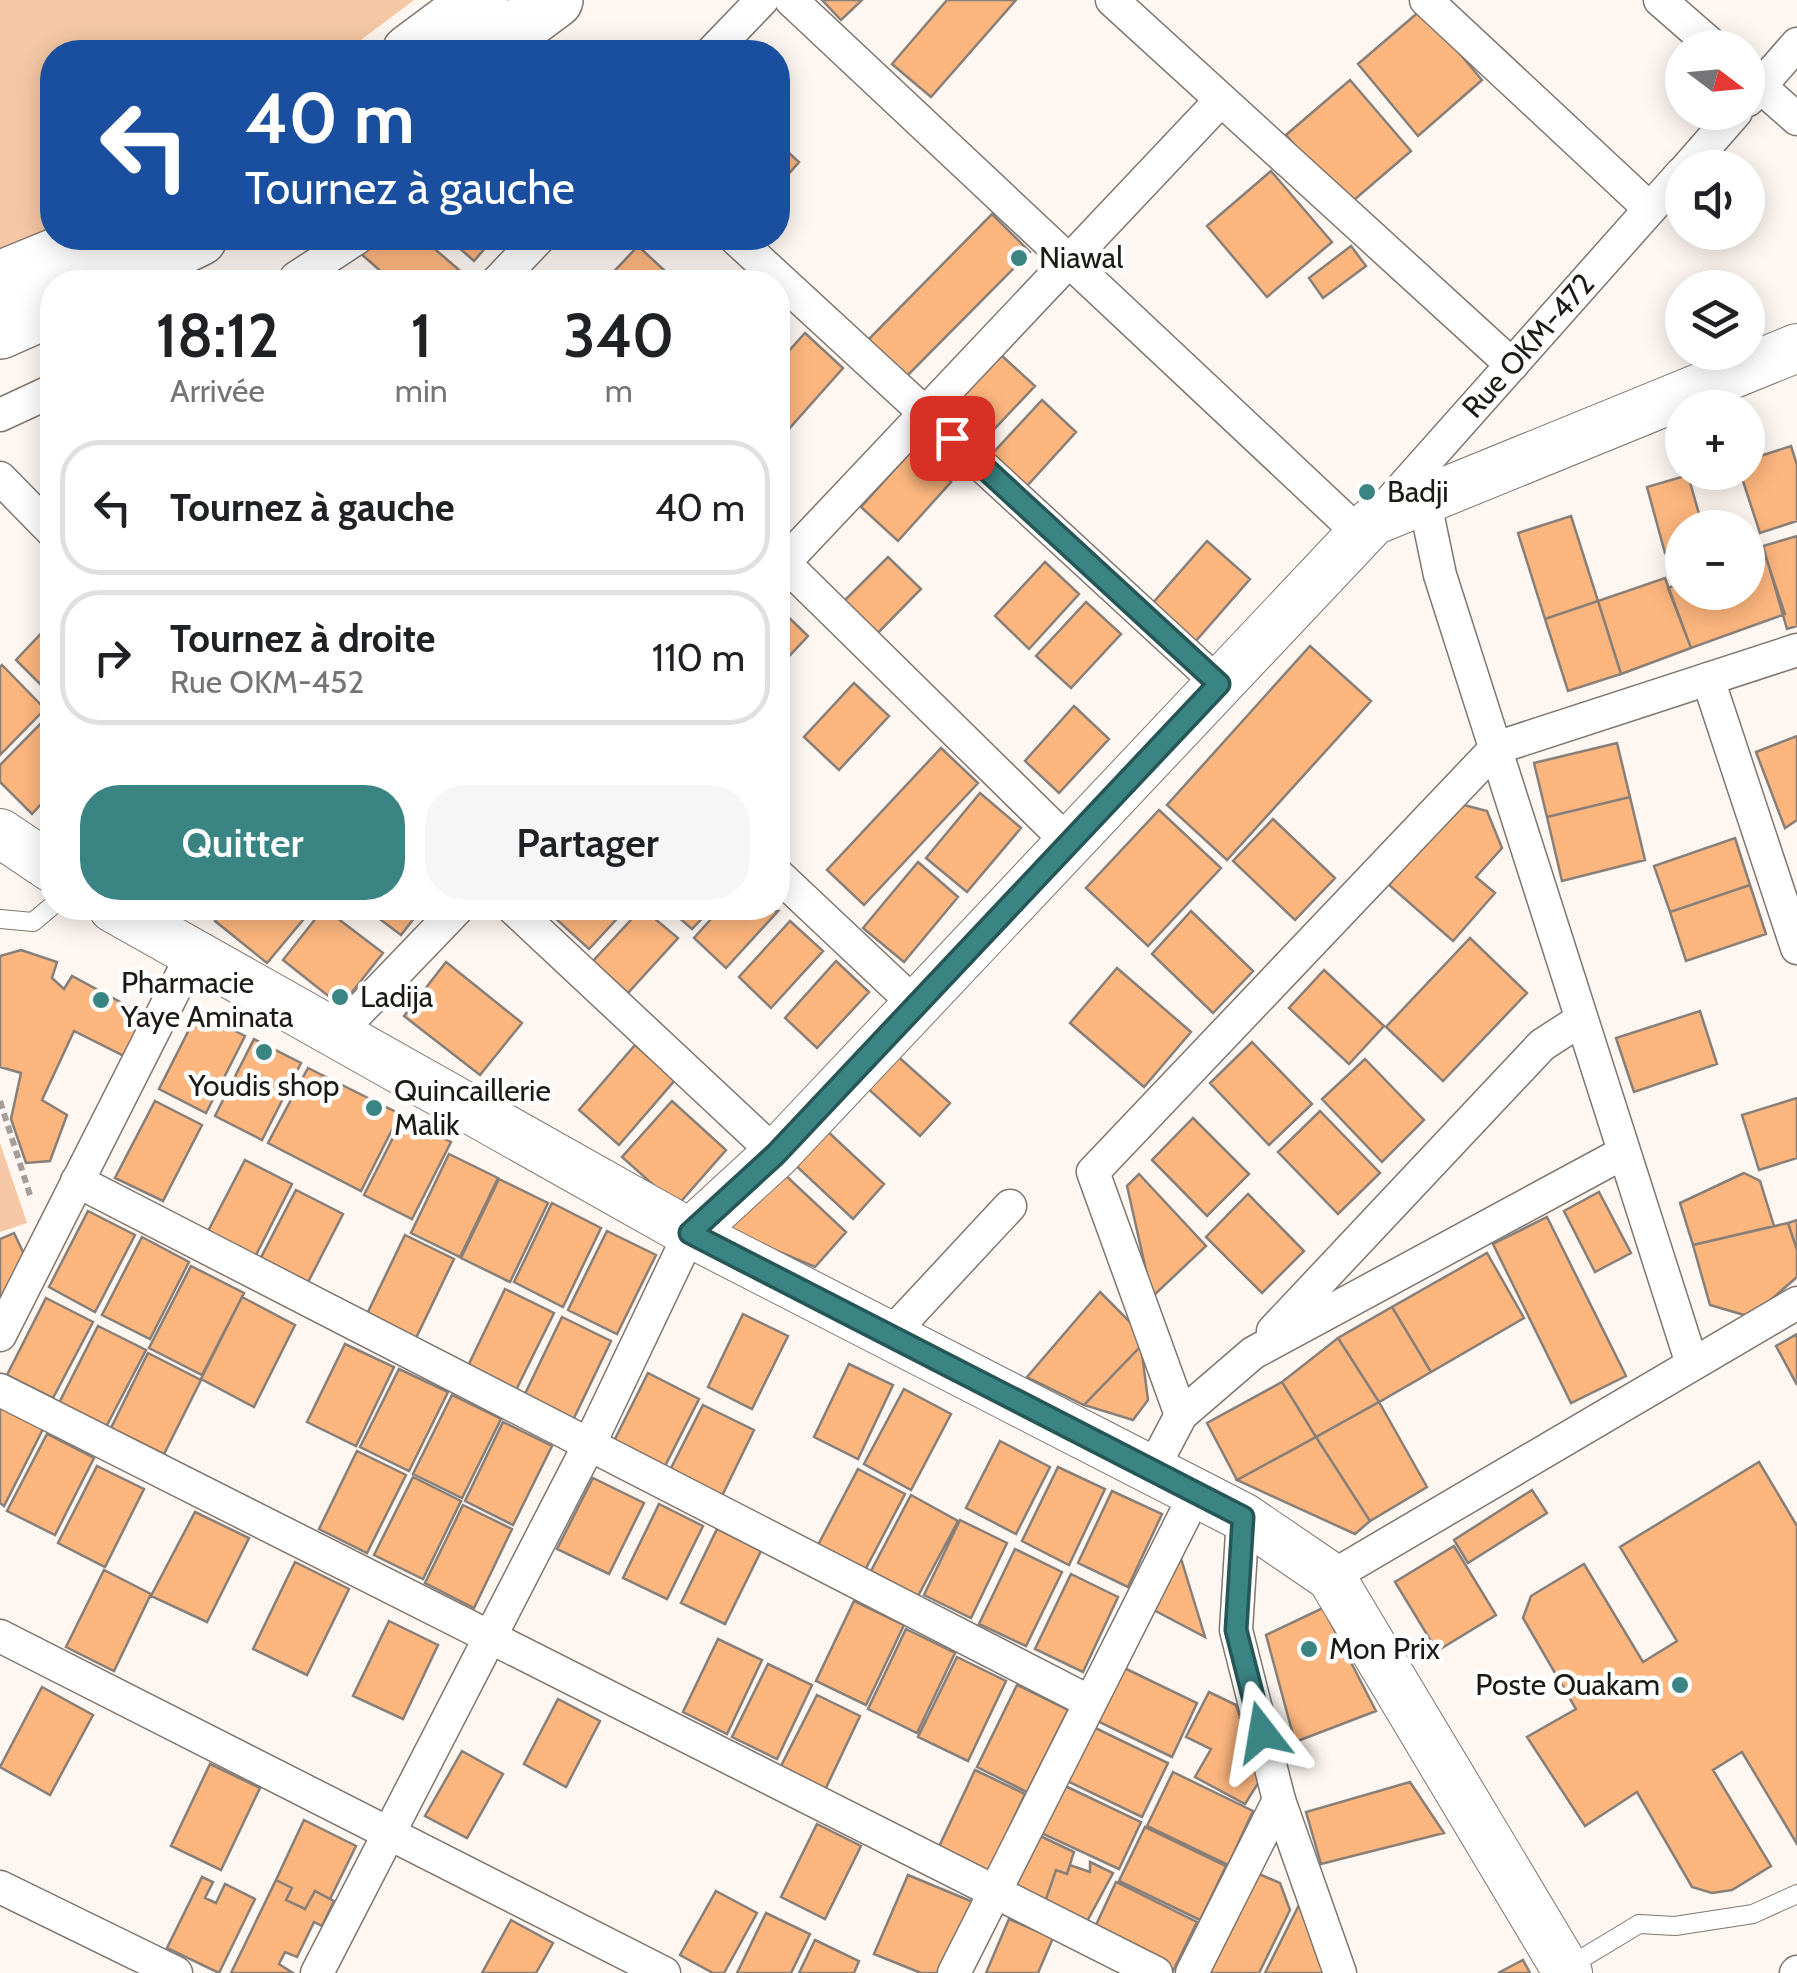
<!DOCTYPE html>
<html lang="fr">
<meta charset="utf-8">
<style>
:root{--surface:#fff;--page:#f6f6f6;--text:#202124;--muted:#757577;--line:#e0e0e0;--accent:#3b8484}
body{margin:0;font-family:Cabin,sans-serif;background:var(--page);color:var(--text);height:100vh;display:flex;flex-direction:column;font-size:38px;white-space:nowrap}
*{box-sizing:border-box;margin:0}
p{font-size:32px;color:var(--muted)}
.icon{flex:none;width:55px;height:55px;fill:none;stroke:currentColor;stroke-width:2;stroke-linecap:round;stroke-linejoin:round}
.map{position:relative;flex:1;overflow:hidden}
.drawer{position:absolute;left:40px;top:270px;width:750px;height:650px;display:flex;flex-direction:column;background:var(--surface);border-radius:40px;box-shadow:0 5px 25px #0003}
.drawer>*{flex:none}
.banner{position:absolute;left:40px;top:40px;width:750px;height:210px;border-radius:40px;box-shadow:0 5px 25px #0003;background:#1a4fa0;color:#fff;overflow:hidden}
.needle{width:65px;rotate:106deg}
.tools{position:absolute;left:1665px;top:30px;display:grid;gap:20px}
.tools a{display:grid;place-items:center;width:100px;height:100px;border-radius:50%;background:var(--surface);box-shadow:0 5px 25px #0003;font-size:50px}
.pin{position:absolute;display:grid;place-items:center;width:85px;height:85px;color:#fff;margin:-42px;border-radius:20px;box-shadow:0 5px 15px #0006}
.me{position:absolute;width:110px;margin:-55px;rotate:346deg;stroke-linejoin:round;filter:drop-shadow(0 0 8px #0008)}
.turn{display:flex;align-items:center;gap:35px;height:210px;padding:0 40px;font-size:45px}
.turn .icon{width:130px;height:130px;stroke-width:2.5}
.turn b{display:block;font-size:70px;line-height:85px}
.eta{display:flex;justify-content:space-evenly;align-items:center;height:170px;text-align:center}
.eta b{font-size:60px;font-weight:600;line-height:70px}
.cta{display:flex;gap:20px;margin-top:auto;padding:20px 40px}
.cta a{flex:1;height:115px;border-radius:40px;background:var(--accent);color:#fff;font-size:40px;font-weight:600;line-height:115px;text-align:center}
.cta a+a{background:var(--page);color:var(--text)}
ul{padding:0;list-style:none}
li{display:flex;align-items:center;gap:30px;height:135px;margin:0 20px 15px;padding:0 20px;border:5px solid var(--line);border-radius:40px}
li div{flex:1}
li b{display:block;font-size:38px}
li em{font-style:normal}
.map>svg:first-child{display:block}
</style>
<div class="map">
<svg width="1797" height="1973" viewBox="0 0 1797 1973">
<rect width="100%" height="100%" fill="#fef6f0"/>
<path fill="#f5c7a4" d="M0 0H414L345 52H52V227L0 249Z
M0 1143 27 1223 0 1232Z"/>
<path fill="#fdb67e" stroke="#887f78" stroke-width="2.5" d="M822 0H862L841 20Z
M947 0H1016L931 97 892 64Z
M1422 9 1482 80 1418 136 1358 64Z
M1350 80 1411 151 1347 206 1286 135Z
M778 143 799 162 778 186Z
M1271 171 1332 242 1267 297 1207 226Z
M992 214 1030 252 905 378 867 341Z
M372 238H422L465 275 458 282H393L359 252Z
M448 238H494L474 261Z
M638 246 677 282H604Z
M1351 246 1366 266 1323 298 1309 278Z
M805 333 843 368 788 430 778 421V363Z
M1000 354 1035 386 984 440 950 408Z
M1042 400 1076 432 1027 486 992 454Z
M1791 446 1797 465V521L1760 533 1740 472H1748V460Z
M914 448 951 482 898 541 861 507Z
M1688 475 1703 528H1682V548L1665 553 1647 487Z
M1571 516 1598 601 1545 619 1518 533Z
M1797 536V626L1787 629 1763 546Z
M1207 541 1250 579 1195 642 1152 604Z
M1765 555 1785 614 1691 648 1668 588 1682 583V592H1748V561Z
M888 557 921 589 869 642 836 609Z
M1045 562 1079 594 1029 649 995 616Z
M1665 578 1691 648 1621 674 1598 601Z
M1598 601 1621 674 1568 691 1545 619Z
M1086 602 1121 634 1071 688 1036 656Z
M778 607 808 636 778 668Z
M52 622V696L16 660Z
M1310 646 1371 701 1227 860 1167 805Z
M2 665 45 709 0 755V667Z
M854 683 889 716 839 770 804 737Z
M1074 706 1109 739 1059 793 1025 761Z
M50 714 52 792 32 814 0 782V765Z
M1797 736V820L1785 828 1756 752Z
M1617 743 1630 797 1547 817 1534 763Z
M941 748 978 783 864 905 827 870Z
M980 793 1021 828 967 892 926 858Z
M1630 797 1645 860 1562 881 1547 817Z
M1460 804 1487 811 1502 848 1476 877 1495 893 1453 941 1389 885Z
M1159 810 1221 868 1148 946 1086 888Z
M1273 819 1335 878 1295 920 1233 861Z
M1735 838 1750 885 1670 912 1654 866Z
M918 862 958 897 904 962 863 928Z
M1750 885 1766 934 1686 961 1670 912Z
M226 908H313L267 963 215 921Z
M324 908 383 953 341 1006 283 960Z
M365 908H422L401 935Z
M563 908H627L589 949 554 917Z
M642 908 678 938 628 993 593 961Z
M668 908H712L692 929Z
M721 908 778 911 726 968 694 938Z
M1191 911 1253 971 1213 1013 1152 954Z
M790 921 823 951 771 1008 739 977Z
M1470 938 1527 993 1443 1081 1386 1027Z
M21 950 57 962 52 978 64 989 72 976 148 1017 128 1058 74 1031 42 1100 67 1115 50 1161 26 1163 11 1119 21 1073 0 1067V956Z
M836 961 869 992 817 1048 785 1018Z
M446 962 522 1023 480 1075 404 1016Z
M1117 968 1191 1032 1144 1087 1070 1023Z
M1324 970 1384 1026 1349 1064 1289 1008Z
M1700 1011 1717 1064 1634 1092 1616 1038Z
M198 1012 245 1036 206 1113 159 1089Z
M254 1039 301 1063 262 1140 215 1116Z
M1252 1042 1312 1104 1269 1145 1210 1083Z
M635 1045 675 1080 619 1145 579 1110Z
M893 1052 950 1103 920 1136 864 1085Z
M1365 1059 1424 1120 1382 1162 1322 1099Z
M308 1068 400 1114 361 1191 268 1143Z
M1797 1098V1158L1759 1170 1742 1115Z
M155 1101 202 1125 163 1201 115 1178Z
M672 1101 726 1150 677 1206 622 1157Z
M1320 1111 1380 1173 1338 1214 1278 1152Z
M403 1118 451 1142 412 1219 364 1195Z
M1193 1118 1249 1174 1207 1216 1152 1160Z
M824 1128 884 1184 853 1219 792 1162Z
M449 1154 498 1178 460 1257 411 1233Z
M245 1160 292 1184 253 1261 205 1237Z
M782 1172 846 1232 815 1267 728 1230Z
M1744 1173 1760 1181 1774 1226 1693 1245 1680 1203Z
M1139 1174 1206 1246 1152 1297 1127 1186Z
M499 1179 548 1203 510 1282 461 1258Z
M296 1190 343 1214 304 1290 256 1267Z
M1599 1192 1631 1253 1595 1272 1564 1211Z
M1248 1194 1304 1251 1262 1293 1206 1237Z
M552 1203 601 1228 563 1307 514 1282Z
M88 1211 135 1235 95 1312 49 1287Z
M1547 1217 1626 1376 1571 1403 1493 1244Z
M1797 1220V1250L1788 1223Z
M1788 1223 1797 1250V1277L1751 1317 1710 1305 1693 1245Z
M607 1231 656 1255 617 1334 568 1310Z
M14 1233 25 1256 0 1316V1239Z
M405 1235 454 1259 416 1338 367 1314Z
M142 1237 189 1262 150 1339 102 1315Z
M1487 1253 1524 1318 1431 1372 1392 1307Z
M191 1266 244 1293 202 1375 149 1348Z
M505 1289 554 1313 515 1392 467 1368Z
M1100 1292 1132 1324 1141 1346 1084 1405 1027 1377Z
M242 1297 295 1325 254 1407 201 1379Z
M46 1298 93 1322 53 1398 7 1375Z
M1392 1307 1431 1372 1379 1402 1338 1338Z
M743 1314 788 1336 752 1409 708 1387Z
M562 1317 611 1341 573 1420 524 1396Z
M98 1326 146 1350 106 1427 59 1403Z
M1797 1334V1385L1776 1346Z
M1338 1338 1379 1402 1316 1437 1282 1382Z
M345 1344 394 1367 356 1446 307 1422Z
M1141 1346 1148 1400 1133 1420 1084 1405Z
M148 1353 201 1380 164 1454 111 1428Z
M849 1364 893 1385 858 1459 814 1437Z
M399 1369 448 1392 409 1471 360 1447Z
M648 1373 699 1399 663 1470 612 1445Z
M1282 1382 1316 1437 1237 1480 1207 1423Z
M904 1389 951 1414 911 1490 864 1464Z
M452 1395 501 1419 462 1498 413 1474Z
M1379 1402 1427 1487 1370 1521 1316 1437Z
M703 1405 754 1430 719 1502 667 1476Z
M0 1406 43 1429 4 1506 0 1503Z
M503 1422 552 1446 513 1525 465 1501Z
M47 1434 94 1458 55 1535 7 1511Z
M1316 1437 1370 1521 1355 1534 1237 1480Z
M1000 1441 1050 1467 1016 1534 966 1508Z
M357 1451 406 1475 367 1553 319 1529Z
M1759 1462 1797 1526V1844L1742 1752 1713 1770 1771 1866 1732 1890 1712 1893 1692 1887 1637 1792 1585 1826 1527 1737 1576 1709 1523 1618 1531 1596 1584 1564 1643 1662 1677 1641 1620 1547Z
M97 1466 144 1489 105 1567 58 1543Z
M1058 1467 1105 1489 1069 1565 1022 1541Z
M858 1469 905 1494 865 1570 818 1545Z
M413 1477 461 1501 423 1579 374 1555Z
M593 1478 644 1503 609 1574 557 1549Z
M1532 1490 1547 1513 1468 1563 1454 1540Z
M1112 1491 1162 1514 1128 1587 1078 1563Z
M911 1495 958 1521 918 1596 871 1571Z
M659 1504 703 1526 667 1599 623 1578Z
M463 1505 512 1529 474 1608 425 1583Z
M195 1512 249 1538 207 1622 151 1596Z
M960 1520 1007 1543 971 1618 924 1595Z
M717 1529 761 1551 725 1624 681 1603Z
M1454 1546 1496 1615 1437 1651 1395 1582Z
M1015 1549 1062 1572 1026 1646 979 1624Z
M1179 1552 1205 1637 1150 1608Z
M295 1562 349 1589 307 1675 253 1649Z
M104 1570 151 1594 114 1671 66 1647Z
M1071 1574 1118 1597 1083 1672 1035 1649Z
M854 1601 904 1625 866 1705 816 1681Z
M1323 1608 1376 1711 1295 1742 1266 1635Z
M389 1621 438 1645 403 1719 353 1696Z
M906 1629 955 1653 917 1733 868 1709Z
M718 1639 762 1660 727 1734 683 1712Z
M957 1657 1006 1681 968 1761 918 1737Z
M768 1664 812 1685 777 1759 732 1737Z
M1116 1664 1197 1703 1172 1757 1091 1718Z
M1017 1685 1068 1710 1027 1792 977 1767Z
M42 1687 93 1715 50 1795 0 1767Z
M1209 1692 1236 1705 1260 1780 1245 1804 1195 1777 1211 1749 1186 1737Z
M817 1695 860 1716 825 1790 780 1768Z
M558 1699 600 1721 566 1787 524 1764Z
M1087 1724 1168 1763 1142 1817 1061 1778Z
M462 1751 503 1774 467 1838 425 1816Z
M210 1764 260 1788 221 1870 171 1846Z
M975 1770 1025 1794 987 1875 937 1851Z
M1173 1772 1253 1811 1228 1865 1147 1826Z
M1410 1782 1444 1833 1321 1864 1306 1812Z
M1061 1784 1141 1822 1119 1869 1039 1832Z
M304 1820 356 1846 330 1899 315 1891 305 1909 286 1900 292 1888 276 1880Z
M817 1824 861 1846 825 1919 781 1897Z
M1145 1827 1226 1866 1200 1920 1119 1881Z
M1036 1834 1074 1852 1067 1874 1056 1870 1045 1902 1009 1884Z
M1090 1862 1113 1873 1084 1927 1045 1902 1056 1870 1067 1874 1070 1865 1090 1872Z
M1259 1874 1280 1883 1290 1910 1259 1973H1210Z
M908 1875 973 1902 937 1973H921L874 1954Z
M202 1877 213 1882 205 1898 216 1903 225 1884 255 1899 219 1973 167 1948Z
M276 1880 292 1888 286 1900 305 1909 315 1891 334 1901 322 1926 314 1922 297 1957 285 1952 279 1964 293 1973H231Z
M1116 1882 1197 1922 1172 1973 1091 1936Z
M716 1891 757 1913 724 1973H713L680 1955Z
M1302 1899 1327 1973H1265Z
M766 1913 810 1934 791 1973H737Z
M1009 1919 1053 1938 1038 1973H986Z
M511 1920 553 1943 536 1973H482Z
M815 1940 859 1961 854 1973H799Z
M1523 1960 1530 1973H1498Z"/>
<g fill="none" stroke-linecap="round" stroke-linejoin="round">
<g stroke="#7f766f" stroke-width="20">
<path id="lane" d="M0 919 33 922 52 906
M1566 1968 1639 1924 1675 1926 1753 1914 1797 1894"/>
</g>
<g stroke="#7f766f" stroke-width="35">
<g id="street">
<path d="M791 0 1360 534"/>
<path d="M1112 0 1512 365"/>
<path d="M1426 0 1650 209"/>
<path d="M1660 0 1715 48"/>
<path d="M712 52 762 0"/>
<path d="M1748 76 1797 119"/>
<path d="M1748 100 1797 44"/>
<path d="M1687 168 1736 112"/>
<path d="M735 238 1219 684"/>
<path d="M296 278 357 238"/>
<path d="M497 282 539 238"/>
<path d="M0 415 52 391"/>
<path d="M0 478 52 531"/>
<path d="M1425 503 1440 575 1692 1364"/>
<path id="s1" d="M1379 514 1682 173"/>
<path d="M778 557 1069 843"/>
<path d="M778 569 1221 100"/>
<path d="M1708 679 1797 948"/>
<path d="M778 875 916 1005"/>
<path d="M513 908 776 1154"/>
<path d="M336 1035 458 908"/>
<path d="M77 1181 1090 1702"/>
<path d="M1273 1331 1542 1045 1579 1021"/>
<path d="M0 1335 194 951"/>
<path d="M889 1336 1010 1206"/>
<path d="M0 1390 1156 1973"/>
<path d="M1181 1415 1093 1172 1496 748 1797 650"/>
<path d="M1152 1470 1181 1415 1253 1353 1623 1153"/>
<path d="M1243 1517 1236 1630 1279 1800 1340 1973"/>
<path d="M1331 1577 1797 1303"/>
<path d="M0 1636 664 1973"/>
<path d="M0 1887 176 1973"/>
<path d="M317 1973 589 1445 690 1233"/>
<path d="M954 1973 1196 1493"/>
<path d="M1192 1973 1279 1800"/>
<path d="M1796 1973 1797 1972"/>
</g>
</g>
<g stroke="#7f766f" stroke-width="50">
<path id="secondary" d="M0 833 52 868
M113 908 690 1233 1243 1517 1331 1577 1568 1973
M690 1233 776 1154 1373 521 1797 348"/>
</g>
<g stroke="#7f766f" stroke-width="58">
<path id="highway" d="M410 52 480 0
M485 52 555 0
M0 279 100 238
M107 282 199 238
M0 331 52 308"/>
</g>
<path stroke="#a59e9a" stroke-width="6" stroke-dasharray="8 5" stroke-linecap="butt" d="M0 1101 30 1195"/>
<use href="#lane" stroke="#fff" stroke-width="18"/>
<use href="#street" stroke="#fff" stroke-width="32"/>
<use href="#secondary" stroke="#fff" stroke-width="48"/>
<use href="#highway" stroke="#fff" stroke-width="55"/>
</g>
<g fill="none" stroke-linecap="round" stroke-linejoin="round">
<g stroke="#265656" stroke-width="25">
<path id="route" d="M952 438 1219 684 776 1154 690 1233 1243 1517 1236 1630 1262 1732"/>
</g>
<use href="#route" stroke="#3b8484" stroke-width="18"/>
</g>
<g fill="#3b8484" stroke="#fff" stroke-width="4">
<circle cx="1019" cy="258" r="10"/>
<circle cx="1367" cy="492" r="10"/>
<circle cx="340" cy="997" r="10"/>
<circle cx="101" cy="1000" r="10"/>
<circle cx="264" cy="1052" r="10"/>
<circle cx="374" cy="1108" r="10"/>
<circle cx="1309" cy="1649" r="10"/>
<circle cx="1680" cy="1685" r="10"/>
</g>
<g text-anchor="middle" stroke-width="9" stroke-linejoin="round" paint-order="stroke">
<g font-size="30" fill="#1d1917" stroke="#fff" text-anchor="start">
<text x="1039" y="268">Niawal</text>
<text x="1387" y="502">Badji</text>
<text x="121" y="993">Pharmacie<tspan x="121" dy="34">Yaye Aminata</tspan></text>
<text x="360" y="1007">Ladija</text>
<text x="264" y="1096" text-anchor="middle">Youdis shop</text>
<text x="394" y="1101">Quincaillerie<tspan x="394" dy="34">Malik</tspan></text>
<text x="1329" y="1659">Mon Prix</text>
<text x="1660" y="1695" text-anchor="end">Poste Ouakam</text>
</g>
<g font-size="30" fill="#1d1917" stroke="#fff">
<text dy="10" stroke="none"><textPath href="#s1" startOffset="225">Rue OKM-472</textPath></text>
</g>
</g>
</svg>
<div class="tools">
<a><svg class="needle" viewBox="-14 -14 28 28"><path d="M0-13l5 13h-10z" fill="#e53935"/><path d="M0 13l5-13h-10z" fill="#757577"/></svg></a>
<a><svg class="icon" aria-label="sound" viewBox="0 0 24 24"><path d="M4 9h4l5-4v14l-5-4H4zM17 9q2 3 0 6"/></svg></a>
<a><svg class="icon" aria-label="layers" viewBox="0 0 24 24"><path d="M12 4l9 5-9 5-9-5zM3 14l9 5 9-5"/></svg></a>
<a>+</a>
<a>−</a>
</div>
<div class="pin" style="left:952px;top:438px;background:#d93025"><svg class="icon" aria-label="arrive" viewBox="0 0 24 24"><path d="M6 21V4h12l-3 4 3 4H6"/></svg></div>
<svg class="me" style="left:1262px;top:1732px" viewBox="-20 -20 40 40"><path d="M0-17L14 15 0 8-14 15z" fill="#3b8484" stroke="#fff" stroke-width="4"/></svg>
<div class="banner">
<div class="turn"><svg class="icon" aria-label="left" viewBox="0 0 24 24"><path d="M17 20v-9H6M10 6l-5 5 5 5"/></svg><div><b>40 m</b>Tournez à gauche</div></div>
</div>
<section class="drawer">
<div class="eta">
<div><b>18:12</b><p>Arrivée</p></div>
<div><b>1</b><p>min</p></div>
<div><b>340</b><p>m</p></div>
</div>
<ul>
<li><svg class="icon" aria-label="left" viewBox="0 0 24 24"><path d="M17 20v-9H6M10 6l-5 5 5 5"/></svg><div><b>Tournez à gauche</b></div><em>40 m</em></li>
<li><svg class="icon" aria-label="right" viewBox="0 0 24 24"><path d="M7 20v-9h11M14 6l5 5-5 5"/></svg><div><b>Tournez à droite</b><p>Rue OKM-452</p></div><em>110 m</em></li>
</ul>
<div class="cta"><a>Quitter</a><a>Partager</a></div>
</section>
</div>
